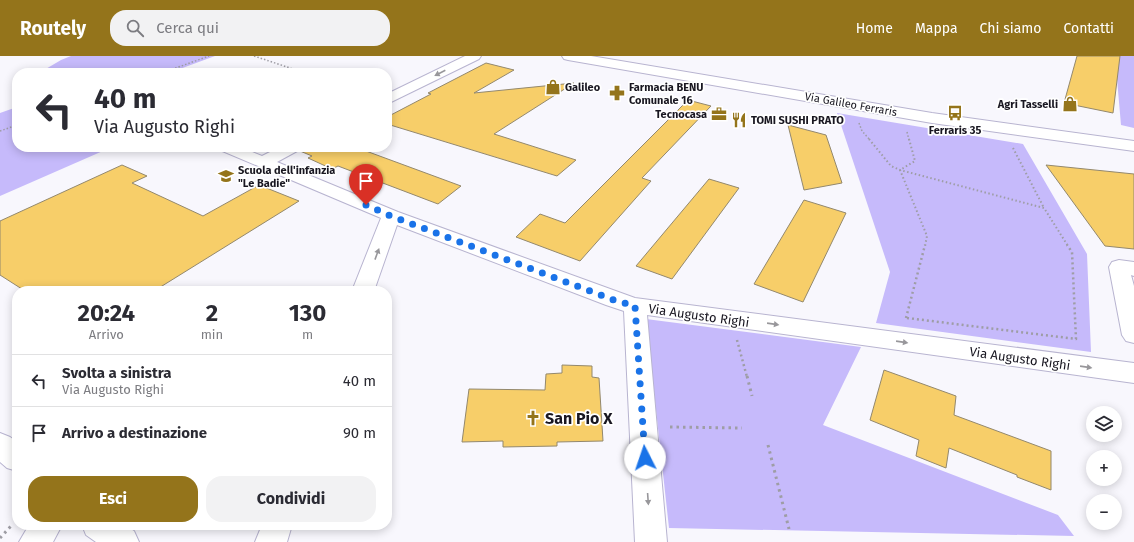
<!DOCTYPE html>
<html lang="it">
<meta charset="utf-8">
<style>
:root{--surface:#fff;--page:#f2f2f3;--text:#2b2b33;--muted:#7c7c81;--line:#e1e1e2;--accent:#94741b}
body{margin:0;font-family:"Fira Sans",sans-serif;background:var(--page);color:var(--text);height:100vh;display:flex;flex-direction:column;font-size:15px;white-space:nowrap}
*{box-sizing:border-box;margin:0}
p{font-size:13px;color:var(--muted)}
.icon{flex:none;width:22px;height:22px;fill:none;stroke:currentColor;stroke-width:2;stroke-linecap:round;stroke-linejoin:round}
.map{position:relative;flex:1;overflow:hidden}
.sheet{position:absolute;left:12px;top:230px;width:380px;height:244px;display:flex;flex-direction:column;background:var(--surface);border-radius:16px;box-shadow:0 2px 10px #0003}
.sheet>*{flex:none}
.top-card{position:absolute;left:12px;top:12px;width:380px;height:84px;border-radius:16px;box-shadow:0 2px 10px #0003;background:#fff;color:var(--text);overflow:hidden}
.tools{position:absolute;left:1086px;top:350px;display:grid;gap:8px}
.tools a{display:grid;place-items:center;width:36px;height:36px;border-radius:50%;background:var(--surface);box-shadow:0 2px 10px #0003;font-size:20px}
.pin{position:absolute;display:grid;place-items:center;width:34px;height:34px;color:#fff;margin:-41px -17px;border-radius:50% 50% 50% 0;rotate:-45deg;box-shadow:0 0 4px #0007}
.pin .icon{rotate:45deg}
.me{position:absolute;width:44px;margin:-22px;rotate:356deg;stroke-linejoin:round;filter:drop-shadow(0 0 3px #0008)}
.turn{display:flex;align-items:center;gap:14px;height:84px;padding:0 16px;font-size:18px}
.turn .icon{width:52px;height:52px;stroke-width:2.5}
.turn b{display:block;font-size:28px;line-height:34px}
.eta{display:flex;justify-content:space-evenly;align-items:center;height:68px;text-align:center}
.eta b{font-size:24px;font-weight:700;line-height:28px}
.cta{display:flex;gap:8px;margin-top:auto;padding:8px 16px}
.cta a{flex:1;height:46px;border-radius:16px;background:var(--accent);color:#fff;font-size:16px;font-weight:700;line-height:46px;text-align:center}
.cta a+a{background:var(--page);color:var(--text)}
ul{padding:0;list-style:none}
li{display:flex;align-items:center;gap:12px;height:52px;padding:0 16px;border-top:1px solid var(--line)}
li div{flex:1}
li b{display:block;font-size:15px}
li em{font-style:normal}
header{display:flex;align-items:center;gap:24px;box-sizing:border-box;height:56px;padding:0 20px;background:var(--accent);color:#fff}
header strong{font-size:19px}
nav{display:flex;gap:22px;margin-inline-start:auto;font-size:14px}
.search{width:280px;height:36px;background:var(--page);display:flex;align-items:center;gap:10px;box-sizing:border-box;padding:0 14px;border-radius:16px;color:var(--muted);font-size:15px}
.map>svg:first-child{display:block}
</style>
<header>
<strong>Routely</strong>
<div class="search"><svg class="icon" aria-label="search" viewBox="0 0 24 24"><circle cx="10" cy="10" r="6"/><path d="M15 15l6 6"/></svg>Cerca qui</div>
<nav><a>Home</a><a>Mappa</a><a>Chi siamo</a><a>Contatti</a></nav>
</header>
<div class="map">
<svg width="1134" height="486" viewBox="0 0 1134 486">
<rect width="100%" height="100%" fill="#f8f7fd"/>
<path fill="#c6bafb" d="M71 0H215L169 17H39L61 4Z
M1115 0H1134V72L1121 69Z
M17 51V91H112L0 140V57Z
M837 57 1023 88 1087 198 1091 296 876 267 890 216Z
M646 263 861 291 823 369 1058 459 1074 480 669 472Z"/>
<path fill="#f7ce69" stroke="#93886d" d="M1077 0H1120L1113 57 1064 47Z
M486 7 514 14 474 37 574 27 494 78 576 104 557 120 387 68V61L431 38 428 37Z
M688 44 711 50 642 122 651 125 580 205 516 181 540 158 565 167Z
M788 69 826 79 842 127 804 134Z
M302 91H373L366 95 461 130 438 148 338 110 332 113 308 102 312 100 300 95Z
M122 109 147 120 132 127 203 160 259 129 299 145 154 235H25L0 219V165Z
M1046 109 1134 118V193L1105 190Z
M709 123 739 132 672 223 636 210Z
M804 144 846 157 803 246 754 228Z
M562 309 592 310V321L599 322 603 385 557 386V390L503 391V385L462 386 469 333 545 334 546 318 562 317Z
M884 314 956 340 954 359 1051 395V434L1017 421V419L949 392 946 412 916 400 919 384 870 364Z"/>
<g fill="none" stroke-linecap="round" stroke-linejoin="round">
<g stroke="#b8b4d0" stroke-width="2">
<path id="minor" d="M465 0H481L479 3 387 48V38Z
M562 0H591L932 57 1134 85V95L932 67 568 4 564 3Z
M218 91H240L262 100 280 91H301L299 94 277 106 398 156 635 242 1134 307V327L647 259 667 486H635L624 255 606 249 397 169 374 235H352L381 162 220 94Z
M1119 204 1134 206V220L1131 219 1134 230V287L1126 285 1122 279 1109 211 1112 206Z
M0 377 10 381 17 386V415L7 412 0 406Z
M29 469H62L53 486H19Z
M82 469H124L134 475 139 486H96L86 479Z
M262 469H292L287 486H255Z"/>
</g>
<path stroke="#9e9da5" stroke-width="1.5" stroke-dasharray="1.5 2" stroke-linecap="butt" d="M254 0 305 17
M162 17 209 0
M859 67 862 75 870 84
M0 75 17 69
M907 76 909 84"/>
<path stroke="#9e9da5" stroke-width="2" stroke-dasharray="1.5 2.5" stroke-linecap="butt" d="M869 83 891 110 900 114 1044 152 1068 190
M909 83 915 105 900 114 927 180 925 190
M1013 92 1044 152"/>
<path stroke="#9e9da5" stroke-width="2.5" stroke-dasharray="2 3" stroke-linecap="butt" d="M906 262 925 189
M907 262 1076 283 1072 196 1067 189
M737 284 747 321"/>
<path stroke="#9e9da5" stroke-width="3" stroke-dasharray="2.5 4" stroke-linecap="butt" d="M747 320 752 340
M670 371 742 372
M768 389 789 473
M0 482 11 470"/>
<use href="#minor" fill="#fff" fill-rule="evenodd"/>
</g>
<defs><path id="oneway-solid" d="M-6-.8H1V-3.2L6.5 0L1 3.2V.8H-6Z"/></defs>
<g fill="#98979b">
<use href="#oneway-solid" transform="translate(440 17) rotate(153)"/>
<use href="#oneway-solid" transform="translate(377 198) rotate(-70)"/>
<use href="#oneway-solid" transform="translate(773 268) rotate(8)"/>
<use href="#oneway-solid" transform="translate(902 286) rotate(8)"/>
<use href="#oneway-solid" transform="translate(1086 311) rotate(8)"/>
<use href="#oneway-solid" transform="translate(648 443) rotate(86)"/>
</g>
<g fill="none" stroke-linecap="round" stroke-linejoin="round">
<path stroke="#1a73e8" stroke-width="7" stroke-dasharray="0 12.6" d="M366 149 391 160 614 244 635 250 645 402"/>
</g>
<defs>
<g id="shop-bare" transform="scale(1.2)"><path d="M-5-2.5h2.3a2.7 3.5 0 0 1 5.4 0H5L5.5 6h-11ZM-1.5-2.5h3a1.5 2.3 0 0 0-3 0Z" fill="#94741b" stroke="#fff" stroke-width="2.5" paint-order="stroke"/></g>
<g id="pharmacy-bare" transform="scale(1.2)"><path d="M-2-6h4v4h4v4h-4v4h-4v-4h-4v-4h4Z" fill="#94741b" stroke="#fff" stroke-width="2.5" paint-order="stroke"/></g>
<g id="bus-bare" transform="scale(1.2)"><path d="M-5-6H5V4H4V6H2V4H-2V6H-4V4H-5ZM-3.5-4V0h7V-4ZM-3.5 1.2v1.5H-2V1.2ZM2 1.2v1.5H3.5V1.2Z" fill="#94741b" stroke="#fff" stroke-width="2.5" paint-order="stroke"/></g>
<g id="office-bare" transform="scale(1.2)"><path d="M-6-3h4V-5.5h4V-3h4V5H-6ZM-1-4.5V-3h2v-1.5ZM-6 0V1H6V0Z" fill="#94741b" stroke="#fff" stroke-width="2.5" paint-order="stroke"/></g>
<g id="restaurant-bare" transform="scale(1.2)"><path d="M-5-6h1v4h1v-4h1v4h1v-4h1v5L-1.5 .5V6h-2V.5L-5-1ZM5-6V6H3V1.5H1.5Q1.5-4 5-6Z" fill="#94741b" stroke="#fff" stroke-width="2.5" paint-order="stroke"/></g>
<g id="school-bare" transform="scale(1.2)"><path d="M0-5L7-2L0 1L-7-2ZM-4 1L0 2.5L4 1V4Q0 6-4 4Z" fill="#94741b" stroke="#fff" stroke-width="2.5" paint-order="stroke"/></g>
<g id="church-bare" transform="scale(1.2)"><path d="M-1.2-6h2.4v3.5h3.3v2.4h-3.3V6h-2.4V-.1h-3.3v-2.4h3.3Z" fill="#94741b" stroke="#fff" stroke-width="2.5" paint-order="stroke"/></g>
</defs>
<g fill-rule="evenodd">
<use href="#shop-bare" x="553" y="31"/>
<use href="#pharmacy-bare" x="617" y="37"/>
<use href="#shop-bare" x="1070" y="48"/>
<use href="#bus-bare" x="955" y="57"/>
<use href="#office-bare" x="719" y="58"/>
<use href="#restaurant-bare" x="739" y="64"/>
<use href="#school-bare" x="226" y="120"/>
<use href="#church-bare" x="533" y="362"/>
</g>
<g text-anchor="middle" stroke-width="3.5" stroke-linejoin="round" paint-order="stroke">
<g font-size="11" font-weight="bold" fill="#191721" stroke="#fff" text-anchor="start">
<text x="565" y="35">Galileo</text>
<text x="629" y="35">Farmacia BENU<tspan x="629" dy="13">Comunale 16</tspan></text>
<text x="1058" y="52" text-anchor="end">Agri Tasselli</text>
<text x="707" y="62" text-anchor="end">Tecnocasa</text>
<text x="751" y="68">TOMI SUSHI PRATO</text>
<text x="955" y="78" text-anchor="middle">Ferraris 35</text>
<text x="238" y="118">Scuola dell'infanzia<tspan x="238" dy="13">"Le Badie"</tspan></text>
</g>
<g font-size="11" fill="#191721" stroke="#fff">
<text transform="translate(851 48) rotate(10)" y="4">Via Galileo Ferraris</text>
</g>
<g font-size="13" fill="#191721" stroke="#fff">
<text transform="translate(699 259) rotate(8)" y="5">Via Augusto Righi</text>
<text transform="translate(1020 302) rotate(8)" y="5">Via Augusto Righi</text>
</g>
<g font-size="16" font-weight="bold" fill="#191721" stroke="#fff" text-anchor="start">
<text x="545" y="368">San Pio X</text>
</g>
</g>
</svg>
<div class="tools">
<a><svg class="icon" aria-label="layers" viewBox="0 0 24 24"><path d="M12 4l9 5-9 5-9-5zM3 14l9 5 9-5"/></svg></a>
<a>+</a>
<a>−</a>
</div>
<div class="pin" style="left:366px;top:149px;background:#d93025"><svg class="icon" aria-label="arrive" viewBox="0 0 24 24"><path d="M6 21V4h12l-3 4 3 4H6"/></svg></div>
<svg class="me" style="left:645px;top:402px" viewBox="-20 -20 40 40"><circle r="19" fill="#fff"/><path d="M0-13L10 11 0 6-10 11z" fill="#1a73e8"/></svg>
<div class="top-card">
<div class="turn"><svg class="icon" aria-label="left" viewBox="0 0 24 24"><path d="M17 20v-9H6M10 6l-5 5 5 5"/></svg><div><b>40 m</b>Via Augusto Righi</div></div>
</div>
<section class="sheet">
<div class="eta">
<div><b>20:24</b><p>Arrivo</p></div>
<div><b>2</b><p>min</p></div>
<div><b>130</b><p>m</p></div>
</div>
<ul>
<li><svg class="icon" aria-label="left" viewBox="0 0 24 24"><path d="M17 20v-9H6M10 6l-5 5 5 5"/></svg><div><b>Svolta a sinistra</b><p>Via Augusto Righi</p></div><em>40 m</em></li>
<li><svg class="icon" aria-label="arrive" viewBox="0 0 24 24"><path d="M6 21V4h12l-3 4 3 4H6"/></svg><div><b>Arrivo a destinazione</b></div><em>90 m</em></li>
</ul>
<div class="cta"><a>Esci</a><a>Condividi</a></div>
</section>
</div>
